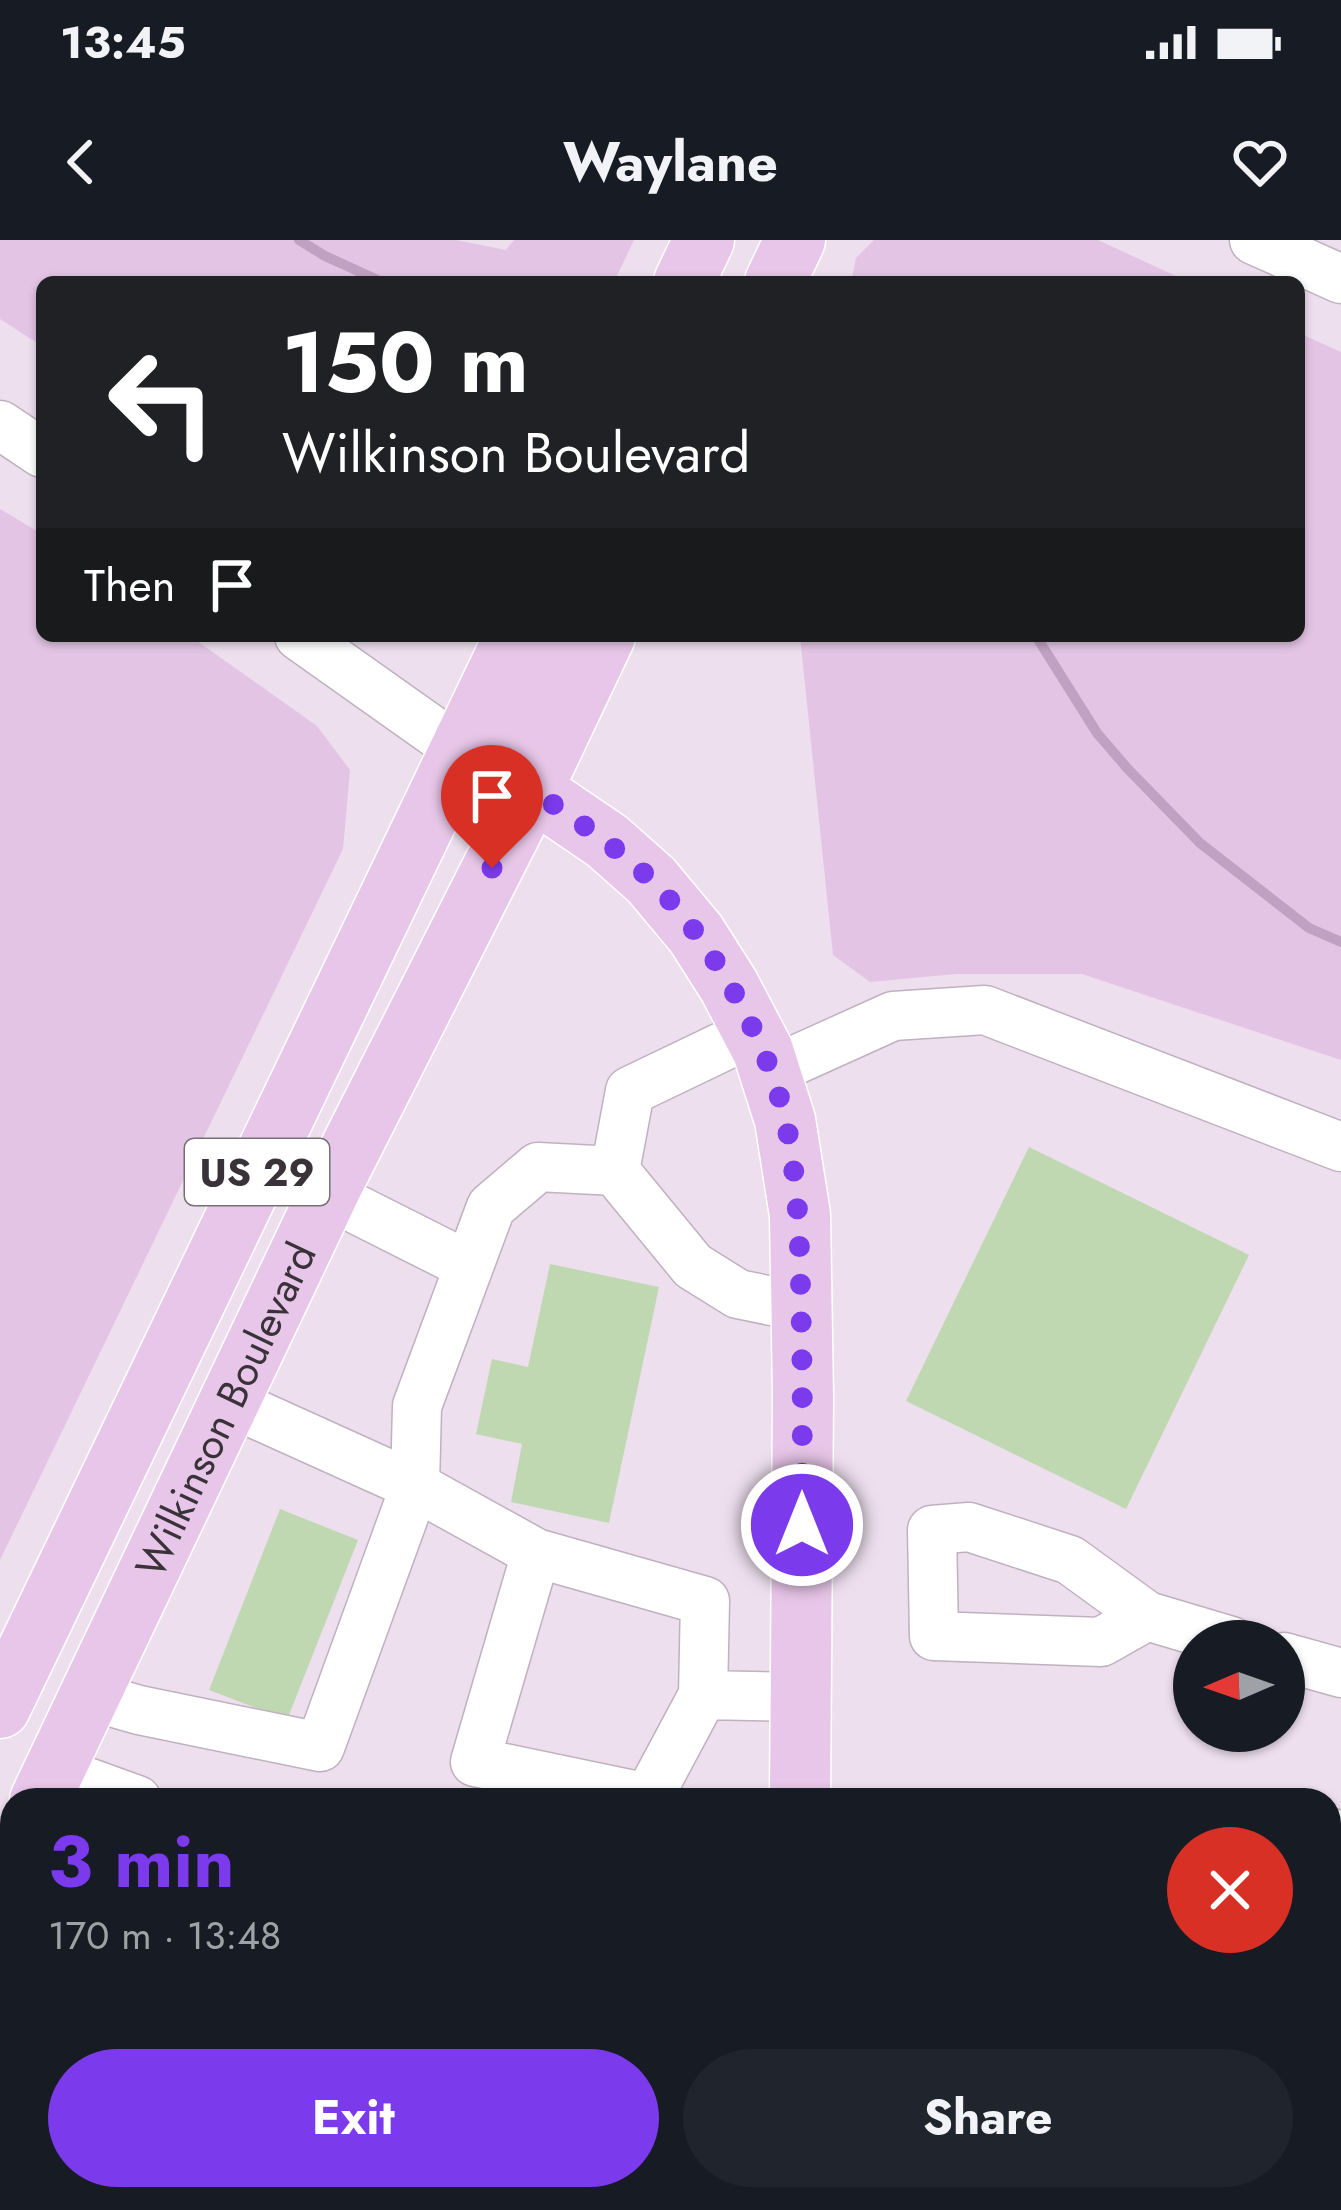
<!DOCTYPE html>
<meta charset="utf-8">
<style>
:root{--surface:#171b24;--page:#20242c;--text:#f1f3f6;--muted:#9ea1a6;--accent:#7c3aed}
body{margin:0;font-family:Jost,sans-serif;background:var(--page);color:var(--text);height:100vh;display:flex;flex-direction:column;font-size:45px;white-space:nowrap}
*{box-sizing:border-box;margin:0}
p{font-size:39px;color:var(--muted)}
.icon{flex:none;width:66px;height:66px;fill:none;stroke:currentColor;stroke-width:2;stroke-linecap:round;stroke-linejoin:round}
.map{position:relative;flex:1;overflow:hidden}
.panel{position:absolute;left:0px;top:1548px;width:1341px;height:423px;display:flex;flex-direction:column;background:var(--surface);border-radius:36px 36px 0 0;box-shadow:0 3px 9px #0004}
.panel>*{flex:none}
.banner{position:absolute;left:36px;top:36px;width:1269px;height:366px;border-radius:18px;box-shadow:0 3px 9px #0004;background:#202124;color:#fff;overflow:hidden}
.needle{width:78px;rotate:268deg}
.tools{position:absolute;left:1173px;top:1380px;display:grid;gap:24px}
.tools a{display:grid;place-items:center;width:132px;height:132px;border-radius:50%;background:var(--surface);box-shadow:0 3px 9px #0004;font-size:60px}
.pin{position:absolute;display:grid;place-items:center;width:102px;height:102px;color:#fff;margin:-123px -51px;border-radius:50% 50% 50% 0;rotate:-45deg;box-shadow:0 0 12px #0007}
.pin .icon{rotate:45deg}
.me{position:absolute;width:132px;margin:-66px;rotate:0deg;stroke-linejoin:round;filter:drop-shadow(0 0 9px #0008)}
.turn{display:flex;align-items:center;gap:42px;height:252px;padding:0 48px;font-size:54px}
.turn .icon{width:156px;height:156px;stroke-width:2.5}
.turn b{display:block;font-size:84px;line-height:102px}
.then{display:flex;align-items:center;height:114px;padding:0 48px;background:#0003;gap:24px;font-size:45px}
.round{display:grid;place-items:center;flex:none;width:126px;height:126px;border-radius:63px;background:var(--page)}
.overview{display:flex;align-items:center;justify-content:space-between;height:204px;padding:0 48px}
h1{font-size:72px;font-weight:700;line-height:90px;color:var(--accent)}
.button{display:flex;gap:24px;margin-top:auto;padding:24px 48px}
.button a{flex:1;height:138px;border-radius:72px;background:var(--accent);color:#fff;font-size:48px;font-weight:700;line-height:138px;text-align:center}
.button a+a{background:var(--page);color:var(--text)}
.status{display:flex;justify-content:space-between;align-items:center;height:84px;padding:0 60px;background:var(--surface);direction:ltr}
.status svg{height:33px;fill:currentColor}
header{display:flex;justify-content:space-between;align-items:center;height:156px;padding:0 48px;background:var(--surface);font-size:54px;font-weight:700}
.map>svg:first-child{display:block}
</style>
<div class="status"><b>13:45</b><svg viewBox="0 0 49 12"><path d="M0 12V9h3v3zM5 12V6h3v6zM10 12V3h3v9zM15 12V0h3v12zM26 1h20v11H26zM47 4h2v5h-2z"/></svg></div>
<header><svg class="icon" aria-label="back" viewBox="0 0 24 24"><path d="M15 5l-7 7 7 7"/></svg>Waylane<svg class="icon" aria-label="heart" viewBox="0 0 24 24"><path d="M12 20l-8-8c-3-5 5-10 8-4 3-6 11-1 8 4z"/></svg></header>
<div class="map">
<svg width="1341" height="1970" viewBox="0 0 1341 1970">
<rect width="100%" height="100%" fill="#eedfef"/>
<path fill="#e3c4e4" d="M0 0H456L506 10 514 0H634L614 42H42V106L0 79Z
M874 0H1098L1189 42H851L856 18Z
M1299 93 1341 112V820L1082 734H956L870 742 833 715 800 396H1299Z
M0 269 42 294V396H190L317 486 350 530 343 609 0 1320Z"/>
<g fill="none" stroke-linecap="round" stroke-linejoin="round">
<path stroke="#c1a1c3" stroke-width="10" d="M299 0 325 16 382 42
M1036 396 1097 493 1127 528 1200 603 1309 688 1341 702"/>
</g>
<path fill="#bfd8b1" d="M1029 907 1249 1015 1126 1269 906 1161Z
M550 1024 659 1047 609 1283 511 1262 522 1204 476 1194 492 1119 528 1127Z
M280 1269 358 1300 287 1480 209 1450Z
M1329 1694H1337V1837H1329Z"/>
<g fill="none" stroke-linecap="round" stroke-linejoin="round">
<g stroke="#bfb1bf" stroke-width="51">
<path id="minor" d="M1254 0 1341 39
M0 185 42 213
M299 396 460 510
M769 832 893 776 985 770 1341 907
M615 931 630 851 753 792
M328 955 469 1026
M229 1162 415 1246 536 1313 705 1361 703 1455
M536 1313 475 1522 648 1558 703 1455 801 1457
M1147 1376 1101 1402 934 1396 932 1290 969 1287 1070 1320 1147 1376 1231 1401
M1284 1417 1341 1433
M90 1456 139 1470 320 1507 415 1246 417 1166 491 967 538 927 615 931 693 1026 738 1054 801 1067
M54 1530 137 1560
M1329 1592 1341 1596
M0 1886 12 1891"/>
</g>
<g stroke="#fff" stroke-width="63">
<g id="major">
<path d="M684 42 704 0"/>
<path d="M775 42 795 0"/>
<path d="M556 396 516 504 532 550 607 601 651 640 696 694 729 746 763 811 785 880 800 975 803 1156 800 1560"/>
<path d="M0 1468 515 396"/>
<path id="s1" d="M40 1560 333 943 532 550 605 396"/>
<path d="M0 1644 12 1619"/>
<path d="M797 1970V1959"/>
</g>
</g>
<use href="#minor" stroke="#fff" stroke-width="48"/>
<use href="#major" stroke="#e8c6e9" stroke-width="60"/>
</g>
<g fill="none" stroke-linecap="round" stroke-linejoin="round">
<path stroke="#7c3aed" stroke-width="21" stroke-dasharray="0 37.8" d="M492 628 532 550C572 577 613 604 649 638 710 698 768 799 786 883 799 946 800 1010 801 1074 803 1145 802 1215 802 1285"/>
</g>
<g text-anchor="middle" stroke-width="9" stroke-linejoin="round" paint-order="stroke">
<rect fill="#fff" stroke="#747074" stroke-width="3" x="185" y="899" width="144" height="66" rx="9"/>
<g font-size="39" font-weight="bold" fill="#393339">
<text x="257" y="946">US 29</text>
</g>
<g font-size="42" fill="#393339" stroke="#fff">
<text dy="15" stroke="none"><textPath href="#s1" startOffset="432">Wilkinson Boulevard</textPath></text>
</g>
</g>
</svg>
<div class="tools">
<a><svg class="needle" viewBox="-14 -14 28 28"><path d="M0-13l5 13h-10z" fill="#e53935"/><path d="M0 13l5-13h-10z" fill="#9ea1a6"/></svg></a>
</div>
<div class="pin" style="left:492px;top:628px;background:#d93025"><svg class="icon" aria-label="arrive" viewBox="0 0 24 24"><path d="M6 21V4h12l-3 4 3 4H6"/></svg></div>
<svg class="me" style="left:802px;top:1285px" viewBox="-20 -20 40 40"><circle r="17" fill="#7c3aed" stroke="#fff" stroke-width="3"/><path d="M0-11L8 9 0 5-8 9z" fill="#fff"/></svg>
<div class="banner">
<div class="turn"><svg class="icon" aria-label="left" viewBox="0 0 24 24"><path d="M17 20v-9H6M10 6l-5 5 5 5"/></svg><div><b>150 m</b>Wilkinson Boulevard</div></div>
<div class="then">Then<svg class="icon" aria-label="arrive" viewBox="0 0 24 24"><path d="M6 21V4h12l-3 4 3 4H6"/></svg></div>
</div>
<section class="panel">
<div class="overview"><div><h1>3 min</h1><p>170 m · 13:48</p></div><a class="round" style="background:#d93025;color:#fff"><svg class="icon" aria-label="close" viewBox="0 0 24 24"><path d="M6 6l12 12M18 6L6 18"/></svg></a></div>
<div class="button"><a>Exit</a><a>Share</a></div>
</section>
</div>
